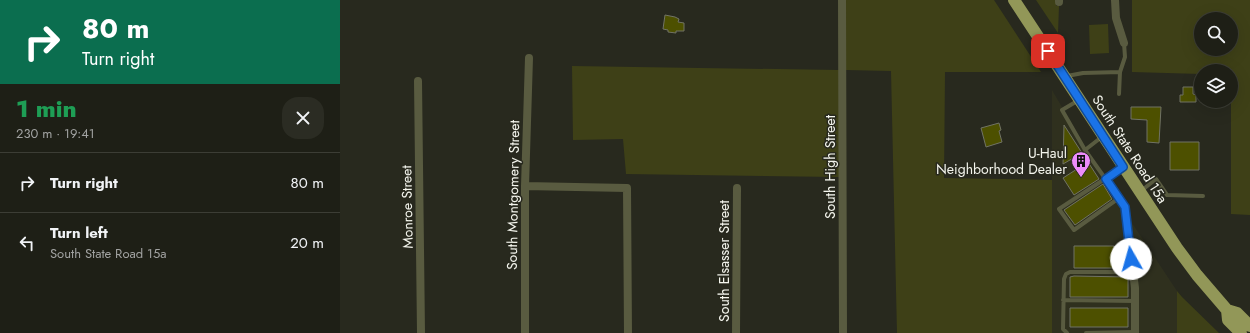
<!DOCTYPE html>
<meta charset="utf-8">
<style>
:root{--surface:#1e1f16;--page:#2b2c23;--text:#f1f3f6;--muted:#a1a2a1;--line:#3c3d35}
body{margin:0;font-family:Jost,sans-serif;background:var(--page);color:var(--text);height:100vh;display:flex;flex-direction:column;font-size:15px;white-space:nowrap}
*{box-sizing:border-box;margin:0}
p{font-size:13px;color:var(--muted)}
.icon{flex:none;width:22px;height:22px;fill:none;stroke:currentColor;stroke-width:2;stroke-linecap:round;stroke-linejoin:round}
.map{position:relative;flex:1;overflow:hidden}
.details{display:flex;flex-direction:column;background:var(--surface);width:340px}
.details>*{flex:none}
.top-card{background:#0b6e4f;color:#fff;overflow:hidden}
.buttons{position:absolute;left:854px;top:12px;display:grid;gap:8px}
.buttons a{display:grid;place-items:center;width:44px;height:44px;border-radius:50%;background:var(--surface);box-shadow:0 4px 16px #0002,0 0 0 1px var(--line);font-size:20px}
.pin{position:absolute;display:grid;place-items:center;width:34px;height:34px;color:#fff;margin:-17px;border-radius:8px;box-shadow:0 2px 6px #0006}
.me{position:absolute;width:44px;margin:-22px;rotate:353deg;stroke-linejoin:round;filter:drop-shadow(0 0 3px #0008)}
.turn{display:flex;align-items:center;gap:14px;height:84px;padding:0 16px;font-size:18px}
.turn .icon{width:52px;height:52px;stroke-width:2.5}
.turn b{display:block;font-size:28px;line-height:34px}
.round{display:grid;place-items:center;flex:none;width:42px;height:42px;border-radius:16px;background:var(--page)}
.headline{display:flex;align-items:center;justify-content:space-between;height:68px;padding:0 16px}
h1{font-size:24px;font-weight:800;line-height:30px;color:#1e9e55}
ul{padding:0;list-style:none}
li{display:flex;align-items:center;gap:12px;height:60px;padding:0 16px;border-top:1px solid var(--line)}
li div{flex:1}
li b{display:block;font-size:15px}
li em{font-style:normal}
main{display:flex;flex:1;min-height:0}
.map>svg:first-child{display:block}
</style>
<main>
<section class="details">
<div class="top-card">
<div class="turn"><svg class="icon" aria-label="right" viewBox="0 0 24 24"><path d="M7 20v-9h11M14 6l5 5-5 5"/></svg><div><b>80 m</b>Turn right</div></div>
</div>
<div class="headline"><div><h1>1 min</h1><p>230 m · 19:41</p></div><a class="round"><svg class="icon" aria-label="close" viewBox="0 0 24 24"><path d="M6 6l12 12M18 6L6 18"/></svg></a></div>
<ul>
<li><svg class="icon" aria-label="right" viewBox="0 0 24 24"><path d="M7 20v-9h11M14 6l5 5-5 5"/></svg><div><b>Turn right</b></div><em>80 m</em></li>
<li><svg class="icon" aria-label="left" viewBox="0 0 24 24"><path d="M17 20v-9H6M10 6l-5 5 5 5"/></svg><div><b>Turn left</b><p>South State Road 15a</p></div><em>20 m</em></li>
</ul>
</section>
<div class="map">
<svg width="910" height="333" viewBox="0 0 910 333">
<rect width="100%" height="100%" fill="#28291e"/>
<path fill="#2f301e" d="M712 90 781 208 791 288V333H712Z
M790 220 837 291V333H798Z"/>
<path fill="#3e4017" fill-rule="evenodd" d="M506 0H654L701 72H605L604 178 712 180V333H557L551 71 506 70Z
M696 0H716V6H719L718 33Z
M792 0H910V215L891 214V71H861V74L792 72ZM861 19H891V49H861Z
M768 24 769 53 750 54 749 25Z
M232 66 499 70V177L286 174 283 139 233 140Z
M837 291 842 297 879 333H837Z"/>
<path fill="#4d5000" stroke="#717365" d="M325 15 335 17 339 19 338 22 344 23V31H336V33L328 32V30L323 29Z
M843 87H853V94L856 95V102H840V95H843Z
M791 107H821L819 143 807 142V120L791 119Z
M659 123 661 130 659 131 662 142 646 147 641 128Z
M724 125 742 153 723 164Z
M830 142H859V170H830Z
M748 162 759 179 734 195 723 178Z
M763 184 772 199 735 225 724 210Z
M734 246H774V268H734Z
M734 276 788 277V297H730V277Z
M730 308H788V327H730Z"/>
<g fill="none" stroke-linecap="round" stroke-linejoin="round">
<path stroke="#595b40" stroke-width="4" d="M727 76 743 73 780 72 785 57 784 43
M779 94 780 72
M739 100 722 110 745 150
M763 136 745 150 779 198 734 230 719 209 783 167
M801 191 816 179 827 195 863 196
M723 300 795 301
M727 333 723 329 724 279 726 274 730 272H793
M746 333 795 332"/>
<path stroke="#595b40" stroke-width="8" d="M502 0 503 333
M719 0V2
M775 0 776 18 784 43
M78 81 81 333
M185 186 287 188 288 333
M779 198 785 207 795 288V333
M185 333V186L189 58
M396 333 397 188"/>
<path stroke="#929758" stroke-width="12" d="M674 0 837 248 857 275 887 310 897 313 910 326
M887 310 888 320 901 333"/>
</g>
<g fill="none" stroke-linecap="round" stroke-linejoin="round">
<g stroke="#114b97" stroke-width="10">
<path id="route" d="M708 51 783 167 766 179 785 207 791 259"/>
</g>
<use href="#route" stroke="#1a73e8" stroke-width="7"/>
</g>
<defs>
<g id="building-pin" transform="scale(1)"><path d="M0 17L-7.5 6A9.5 9.5 0 1 1 7.5 6Z" fill="#ec8cfa" stroke="#28291e"/><path d="M-4-6H4V6H1V3H-1V6H-4ZM-2.5-4.3h1.7v1.8h-1.7ZM.8-4.3h1.7v1.8H.8ZM-2.5-1h1.7V.8h-1.7ZM.8-1h1.7V.8H.8Z" fill="#111"/></g>
</defs>
<g fill-rule="evenodd">
<use href="#building-pin" x="741" y="161"/>
</g>
<g text-anchor="middle" stroke-width="3" stroke-linejoin="round" paint-order="stroke">
<g font-size="14" fill="#f4f5ed" stroke="#28291e">
<text transform="translate(790 149) rotate(57)" y="5">South State Road 15a</text>
<text transform="translate(490 167) rotate(-90)" y="5">South High Street</text>
<text transform="translate(173 195) rotate(-89)" y="5">South Montgomery Street</text>
<text transform="translate(67 207) rotate(-91)" y="5">Monroe Street</text>
<text transform="translate(384 261) rotate(-90)" y="5">South Elsasser Street</text>
</g>
<g font-size="14" fill="#f4f5ed" stroke="#28291e" text-anchor="end">
<text x="727" y="158">U-Haul<tspan x="727" dy="16">Neighborhood Dealer</tspan></text>
</g>
</g>
</svg>
<div class="buttons">
<a><svg class="icon" aria-label="search" viewBox="0 0 24 24"><circle cx="10" cy="10" r="6"/><path d="M15 15l6 6"/></svg></a>
<a><svg class="icon" aria-label="layers" viewBox="0 0 24 24"><path d="M12 4l9 5-9 5-9-5zM3 14l9 5 9-5"/></svg></a>
</div>
<div class="pin" style="left:708px;top:51px;background:#d93025"><svg class="icon" aria-label="arrive" viewBox="0 0 24 24"><path d="M6 21V4h12l-3 4 3 4H6"/></svg></div>
<svg class="me" style="left:791px;top:259px" viewBox="-20 -20 40 40"><circle r="19" fill="#fff"/><path d="M0-13L10 11 0 6-10 11z" fill="#1a73e8"/></svg>
</div>
</main>
